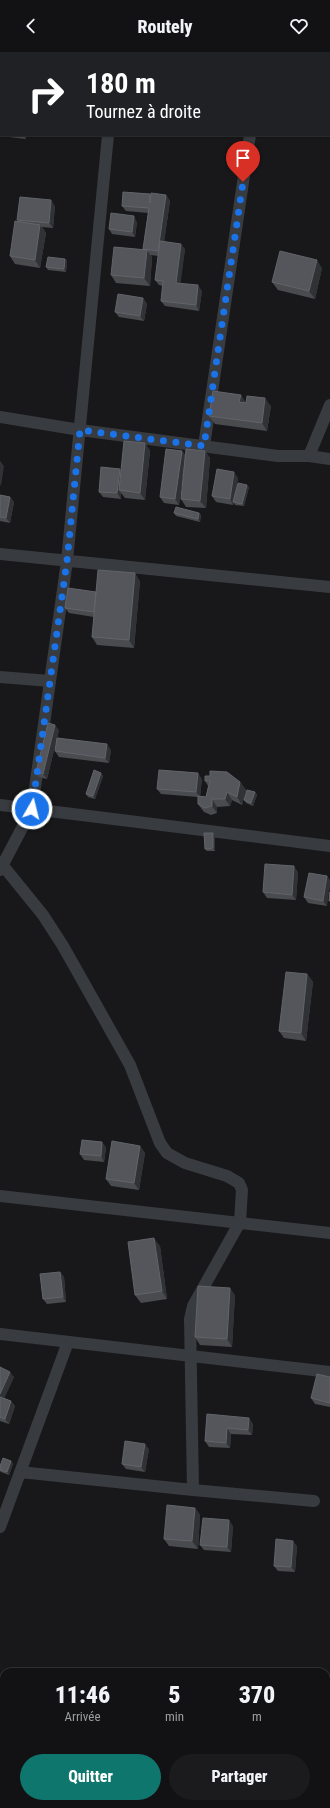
<!DOCTYPE html>
<html lang="fr">
<meta charset="utf-8">
<style>
:root{--surface:#121214;--page:#1b1b1d;--text:#f1f3f6;--muted:#9c9ea0;--line:#313234;--accent:#0f766e}
body{margin:0;font-family:"Roboto Condensed",sans-serif;background:var(--page);color:var(--text);height:100vh;display:flex;flex-direction:column;font-size:15px;white-space:nowrap}
*{box-sizing:border-box;margin:0}
p{font-size:13px;color:var(--muted)}
.icon{flex:none;width:22px;height:22px;fill:none;stroke:currentColor;stroke-width:2;stroke-linecap:round;stroke-linejoin:round}
.map{position:relative;flex:1;overflow:hidden}
.details{position:absolute;left:0px;top:1616px;width:330px;height:140px;display:flex;flex-direction:column;background:var(--surface);border-radius:12px 12px 0 0;box-shadow:0 1px 3px #0004,0 0 0 1px var(--line)}
.details>*{flex:none}
.top-card{position:absolute;left:0px;top:0px;width:330px;height:84px;box-shadow:0 1px 3px #0004,0 0 0 1px var(--line);background:#202124;color:#fff;overflow:hidden}
.pin{position:absolute;display:grid;place-items:center;width:34px;height:34px;color:#fff;margin:-41px -17px;border-radius:50% 50% 50% 0;rotate:-45deg;box-shadow:0 0 4px #0007}
.pin .icon{rotate:45deg}
.me{position:absolute;width:44px;margin:-22px;rotate:8deg;stroke-linejoin:round;filter:drop-shadow(0 0 3px #0008)}
.turn{display:flex;align-items:center;gap:14px;height:84px;padding:0 20px;font-size:18px}
.turn .icon{width:52px;height:52px;stroke-width:2.5}
.turn b{display:block;font-size:28px;line-height:34px}
.eta{display:flex;justify-content:space-evenly;align-items:center;height:68px;text-align:center}
.eta b{font-size:24px;font-weight:800;line-height:28px}
.action{display:flex;gap:8px;margin-top:auto;padding:8px 20px}
.action a{flex:1;height:46px;border-radius:24px;background:var(--accent);color:#fff;font-size:16px;font-weight:800;line-height:46px;text-align:center}
.action a+a{background:var(--page);color:var(--text)}
header{display:flex;justify-content:space-between;align-items:center;height:52px;padding:0 20px;background:var(--surface);font-size:18px;font-weight:800}
.map>svg:first-child{display:block}
</style>
<header><svg class="icon" aria-label="back" viewBox="0 0 24 24"><path d="M15 5l-7 7 7 7"/></svg>Routely<svg class="icon" aria-label="heart" viewBox="0 0 24 24"><path d="M12 20l-8-8c-3-5 5-10 8-4 3-6 11-1 8 4z"/></svg></header>
<div class="map">
<svg width="330" height="1756" viewBox="0 0 330 1756">
<rect width="100%" height="100%" fill="#18181a"/>
<g fill="none" stroke-linecap="round" stroke-linejoin="round">
<path stroke="#383b3f" stroke-width="12" d="M255 0V1
M116 1V0
M0 365 80 378 278 404H309L330 353
M204 394 250 83
M309 404 330 407
M0 502 330 535
M0 625 50 629
M0 753 330 794
M0 810 43 863 63 894 130 1013 160 1091 167 1101 185 1111 227 1124 239 1131 242 1138 240 1170 193 1254 190 1267 193 1438
M0 818 32 757 67 509 108 83
M0 1144 330 1181
M0 1282 330 1320
M20 1420 193 1438 314 1449
M0 1475 68 1290"/>
</g>
<path fill="#494b4f" d="M0 24 1 25V83H26V87L0 84V51H1V47L0 46Z
M150 142 151 144 166 143 170 149 164 190 185 197 180 231 202 239 199 259 165 254 161 249 163 234 159 233 155 228 158 204 151 203 152 206 150 234 116 231 111 223 144 198 143 197 148 161 126 159 122 154Z
M55 154 53 176 42 175 46 181 40 216 15 212 10 204 19 169 17 168Z
M137 170 135 185 112 182 109 177Z
M65 207 67 209 66 220 48 218 46 215Z
M322 216 315 247 278 238 272 230Z
M143 246 147 252 144 269 119 265 115 260Z
M246 350V351L271 354 267 379 215 372 209 364Z
M145 391 150 399 145 448 125 446 121 441V447L103 445 99 440 121 419Z
M182 399 185 403 205 399 210 406 206 456 186 455 181 447 184 415 179 453 164 451 160 445Z
M238 426 235 442 249 435 244 454 235 453 234 450 233 453 216 450 212 444Z
M0 443 10 445 14 450 10 471 0 469Z
M174 461H199L201 463 200 470 176 464Z
M140 529 134 596 97 593 92 585 94 565 69 561 65 556 96 540Z
M59 678 57 686 111 698 109 711 59 705 55 699 57 686 47 727 39 725 36 720Z
M101 721 103 724 95 747 88 745 86 742Z
M202 727 200 744 206 745 208 734 205 729 240 730 246 738 242 753 232 748 230 754 217 755V761L211 763 204 760 198 752V745L161 742 157 737Z
M255 740 257 743 253 754 246 751 244 748Z
M213 781 215 784V799H207L205 797Z
M298 820 296 848 267 846 263 840Z
M309 821 327 854 308 851 304 845Z
M307 922 313 930 306 989 284 986 279 979Z
M102 1090 106 1096 104 1110 84 1108 80 1102Z
M140 1094 145 1101 139 1138 111 1134 106 1127Z
M160 1194 167 1247 141 1251 135 1243Z
M60 1220 64 1225 66 1250 47 1252 43 1247Z
M235 1243 232 1295 200 1293 195 1285Z
M0 1315 14 1325 4 1346 11 1349 15 1354 9 1372 0 1369Z
M330 1325V1355L315 1352 311 1346Z
M207 1362 253 1372 252 1383 231 1382 230 1396 209 1395 205 1389Z
M149 1397 145 1420 126 1417 122 1412Z
M11 1409 13 1412 9 1423 1 1420 0 1419V1414Z
M195 1456 200 1463 198 1497 169 1494 164 1487Z
M233 1474 231 1500 204 1498 200 1493Z
M297 1494 295 1520 278 1519 274 1514Z"/>
<path fill="#313235" d="M23 83H26V87Z
M166 143 170 149 162 205 158 199Z
M51 148 55 154 53 176 49 171Z
M134 164 137 170 135 185 132 180Z
M40 173 46 181 40 216 35 208Z
M181 192 185 197 180 236 176 231Z
M147 198 152 206 150 234 144 226Z
M65 207 67 209 66 220 64 217Z
M317 208 322 216 315 247 309 239Z
M198 233 202 239 199 259 196 253Z
M143 246 147 252 144 269 140 264Z
M241 343 246 350 245 358 239 350Z
M265 346 271 354 267 379 262 371Z
M145 391 150 399 145 448 140 441Z
M182 399 185 404 179 453 175 447Z
M205 399 210 406 206 456 200 449Z
M0 409 4 414 1 434 0 432Z
M120 417 123 422 119 438 121 441V447L117 441Z
M234 420 238 426 233 453 230 447Z
M247 433 249 435 244 454 242 452Z
M10 445 14 450 10 471 6 466Z
M199 461 201 463 200 470 198 467Z
M135 521 140 529 134 596 129 588Z
M55 673 59 678 47 727 43 722Z
M107 692 111 698 109 711 105 706Z
M101 721 103 724 95 747 93 744Z
M198 721 202 727 200 745 196 740Z
M240 730 246 738 242 753 237 745Z
M227 740 232 748 230 754 225 747Z
M255 740 257 743 253 754 251 751Z
M212 747 217 755V761L212 754Z
M213 781 215 784V799L213 796Z
M294 814 298 820 296 848 292 843Z
M327 824 330 828V835L327 854 323 849Z
M307 922 313 930 306 989 301 981Z
M102 1090 106 1096 104 1110 101 1104Z
M140 1094 145 1101 139 1138 134 1131Z
M154 1186 160 1194 167 1247 162 1239Z
M60 1220 64 1225 66 1250 63 1245Z
M230 1236 235 1243 232 1295 227 1287Z
M10 1320 14 1325 3 1349 0 1345V1342Z
M11 1349 15 1354 9 1372 5 1367Z
M249 1366 253 1372 252 1383 248 1378Z
M227 1376 231 1382 230 1396 226 1391Z
M145 1392 149 1397 145 1420 141 1415Z
M11 1409 13 1412 9 1423 7 1420Z
M195 1456 200 1463 198 1497 192 1489Z
M229 1468 233 1474 231 1500 227 1495Z
M293 1489 297 1494 295 1520 291 1515Z"/>
<path fill="#54565b" stroke="#61646a" d="M0 24 1 25V42L0 41Z
M0 51H1V58H0Z
M0 61H1V79H0Z
M123 140 150 142V151L151 141 166 143 158 199 143 197 149 156 122 154Z
M20 145 51 148 49 171 17 168Z
M111 161 134 164 132 180 109 177Z
M15 169 40 173 35 208 10 204Z
M160 189 181 192 176 231 198 233 196 253 161 249 163 229 155 228Z
M114 195 147 198 144 226 111 223Z
M280 199 317 208 309 239 272 230Z
M48 205 65 207 64 217 46 215Z
M118 242 143 246 140 264 115 260Z
M213 339 241 343 239 350 246 351 247 344 265 346 262 371 209 364Z
M124 389 145 391 140 441 119 438Z
M166 397 182 399 175 447 160 445Z
M186 397 205 399 200 449 181 447Z
M101 415 120 417 117 441 99 440Z
M217 417 234 420 230 447 212 444Z
M238 431 247 433 242 452 233 450Z
M0 443 10 445 6 466 0 465Z
M176 455 199 461 198 467 174 461Z
M98 518 135 521 129 588 92 585Z
M68 536 96 540 94 560 65 556Z
M48 671 55 673 43 722 36 720Z
M57 686 107 692 105 706 55 699Z
M94 718 101 721 93 744 86 742Z
M159 718 198 721 196 740 157 737Z
M210 719 227 720 240 730 237 745 227 740 225 747H212V754L205 756 198 752V744L206 745 210 729H205V724H210Z
M247 738 255 740 251 751 244 748Z
M204 781H213V796L205 797Z
M265 812 294 814 292 843 263 840Z
M309 821 327 824 323 849 304 845Z
M330 840V849H329Z
M286 920 307 922 301 981 279 979Z
M82 1088 102 1090 101 1104 80 1102Z
M112 1089 140 1094 134 1131 106 1127Z
M154 1186 162 1239 135 1243 128 1190Z
M60 1220 63 1245 43 1247 40 1222Z
M198 1234 230 1236 227 1287 195 1285Z
M0 1315 10 1320 0 1342Z
M317 1322 330 1325V1351L311 1346Z
M0 1345 11 1349 5 1367 0 1365Z
M207 1362 249 1366 248 1378 227 1376 226 1391 205 1389Z
M125 1389 145 1392 141 1415 122 1412Z
M3 1406 11 1409 7 1420 0 1418V1414Z
M167 1453 195 1456 192 1489 164 1487Z
M203 1466 229 1468 227 1495 200 1493Z
M276 1487 293 1489 291 1515 274 1514Z"/>
<g fill="none" stroke-linecap="round" stroke-linejoin="round">
<path stroke="#1a73e8" stroke-width="7" stroke-dasharray="0 12.6" d="M32 757 67 509 80 378 204 394 243 130"/>
</g>
</svg>
<div class="pin" style="left:243px;top:130px;background:#d93025"><svg class="icon" aria-label="arrive" viewBox="0 0 24 24"><path d="M6 21V4h12l-3 4 3 4H6"/></svg></div>
<svg class="me" style="left:32px;top:757px" viewBox="-20 -20 40 40"><circle r="17" fill="#1a73e8" stroke="#fff" stroke-width="3"/><path d="M0-11L8 9 0 5-8 9z" fill="#fff"/></svg>
<div class="top-card">
<div class="turn"><svg class="icon" aria-label="right" viewBox="0 0 24 24"><path d="M7 20v-9h11M14 6l5 5-5 5"/></svg><div><b>180 m</b>Tournez à droite</div></div>
</div>
<section class="details">
<div class="eta">
<div><b>11:46</b><p>Arrivée</p></div>
<div><b>5</b><p>min</p></div>
<div><b>370</b><p>m</p></div>
</div>
<div class="action"><a>Quitter</a><a>Partager</a></div>
</section>
</div>
